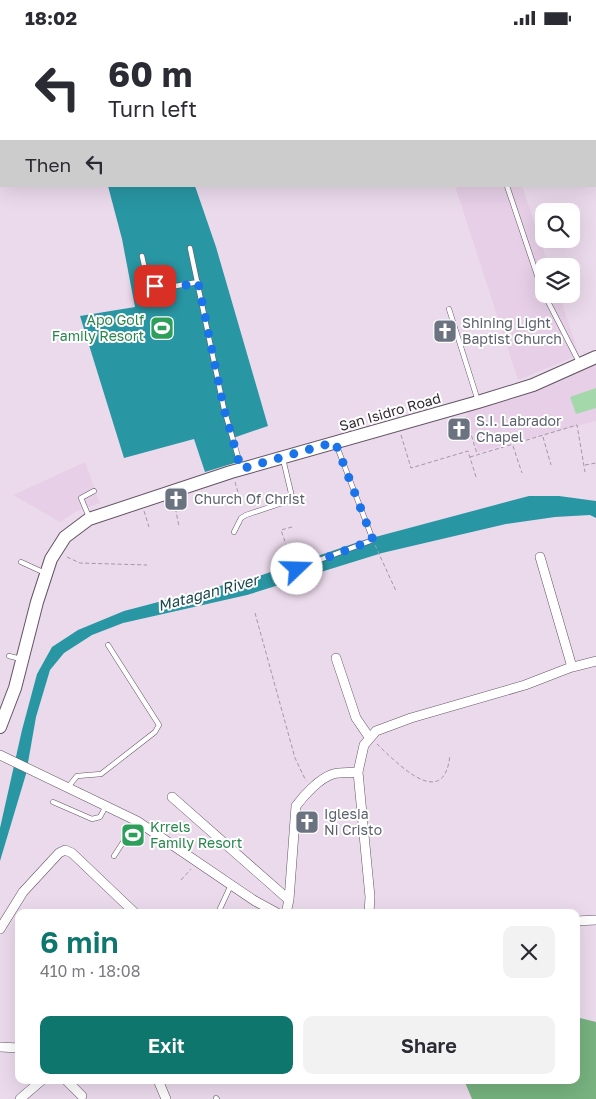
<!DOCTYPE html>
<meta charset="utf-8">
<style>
:root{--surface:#fff;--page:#f2f2f3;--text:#2b2b33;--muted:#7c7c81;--accent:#0f766e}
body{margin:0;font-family:"Golos Text",sans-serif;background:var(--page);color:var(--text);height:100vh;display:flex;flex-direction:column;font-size:19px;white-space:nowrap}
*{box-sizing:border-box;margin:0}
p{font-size:16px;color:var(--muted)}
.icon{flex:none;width:28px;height:28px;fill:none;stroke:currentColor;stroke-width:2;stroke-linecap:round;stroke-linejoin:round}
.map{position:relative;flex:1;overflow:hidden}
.panel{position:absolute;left:15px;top:874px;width:565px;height:175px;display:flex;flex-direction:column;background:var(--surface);border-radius:10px;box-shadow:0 5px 20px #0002}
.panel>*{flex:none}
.top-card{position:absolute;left:0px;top:0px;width:596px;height:152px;box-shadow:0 5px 20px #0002;background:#fff;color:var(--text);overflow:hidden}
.fabs{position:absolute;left:535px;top:168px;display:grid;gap:10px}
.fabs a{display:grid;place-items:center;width:45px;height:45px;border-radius:10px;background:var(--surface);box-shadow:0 5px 20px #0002;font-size:25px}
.pin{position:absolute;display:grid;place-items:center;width:42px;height:42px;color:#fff;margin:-21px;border-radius:10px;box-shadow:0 2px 8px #0006}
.me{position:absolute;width:55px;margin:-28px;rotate:69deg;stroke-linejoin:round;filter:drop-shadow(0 0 4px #0008)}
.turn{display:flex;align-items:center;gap:18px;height:105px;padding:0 25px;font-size:22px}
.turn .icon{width:65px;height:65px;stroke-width:2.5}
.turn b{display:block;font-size:35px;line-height:42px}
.then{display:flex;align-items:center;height:48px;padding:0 25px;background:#0003;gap:10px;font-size:19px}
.round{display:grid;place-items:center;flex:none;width:52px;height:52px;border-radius:10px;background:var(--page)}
.head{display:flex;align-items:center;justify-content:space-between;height:85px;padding:0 25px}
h1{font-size:30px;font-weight:600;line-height:38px;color:var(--accent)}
.primary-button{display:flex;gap:10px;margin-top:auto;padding:10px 25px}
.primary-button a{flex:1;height:58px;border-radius:10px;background:var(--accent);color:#fff;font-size:20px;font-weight:600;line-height:58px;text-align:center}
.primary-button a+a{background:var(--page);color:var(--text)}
.status{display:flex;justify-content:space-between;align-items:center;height:35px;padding:0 25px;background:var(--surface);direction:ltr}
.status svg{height:14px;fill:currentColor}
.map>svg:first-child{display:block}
</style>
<div class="status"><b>18:02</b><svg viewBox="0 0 49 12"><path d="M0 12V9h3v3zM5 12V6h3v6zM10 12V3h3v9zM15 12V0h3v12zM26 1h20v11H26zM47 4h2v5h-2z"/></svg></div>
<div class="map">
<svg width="596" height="1064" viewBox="0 0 596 1064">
<rect width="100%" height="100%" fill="#ebdaec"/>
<path fill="#e6cfe7" d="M455 151H522L549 231H544V259H559L579 320 518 345Z
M596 325V386L478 417 465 374Z
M85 427 100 468 77 476 60 487 13 460Z"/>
<path fill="#a4d7aa" d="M596 353V373L576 379 570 362Z"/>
<path fill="#77b27f" d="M576 982 596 987V1064H472L464 1045H576Z"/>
<path fill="#2996a3" d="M108 151H195L216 212 268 391 233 403 241 426 205 437 194 404 124 423 80 281 135 272 122 204Z
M529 461H559L596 466V483L590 480 555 482 506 489 382 518 247 560 123 588 92 600 64 618 50 635 36 682 26 739 0 826V793L22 695 37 639 52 612 78 595 124 576 262 540 364 505Z"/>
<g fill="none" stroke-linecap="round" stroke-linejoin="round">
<g stroke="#635464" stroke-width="5.5">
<path id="lane" d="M507 151 542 255 579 327
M190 213 224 374 241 432
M142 221 146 239 159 254 198 247
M449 274 478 366
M89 482 81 463 94 456
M234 497 241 483 246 480 288 466 292 462 283 424
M21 527 45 538
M294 532 298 533 373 505 336 409
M9 621 21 624
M68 752 77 741 101 739 155 697 159 690 108 610
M53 767 92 784 100 782 106 771
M114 821 137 786
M218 878 231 850
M216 1063 217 1064"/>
</g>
<g stroke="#635464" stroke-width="10">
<path id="street" d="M540 522 572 632
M336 623 356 683 369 702
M0 720 137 786 255 866 277 878
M172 762 289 865
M286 878 289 865 296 771C304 760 320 743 333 739 341 737 350 738 358 737
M369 878 370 862 358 737 364 710 376 696 411 683 525 650 569 633 596 626
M576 886 596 885
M0 894 23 857 59 818 65 815 72 818 135 878
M0 1012 19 1013
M66 1045 82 1061
M158 1045 166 1064
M20 1064 42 1045"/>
</g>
<g stroke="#635464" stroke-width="14">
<path id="secondary" d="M0 692 15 653 37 567 51 524 65 502 89 484 231 437 478 367 533 350 596 322"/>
</g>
<path stroke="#a497a4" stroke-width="1" stroke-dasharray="4 2.5" stroke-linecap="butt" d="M466 382 477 419
M401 400 411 433 468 416 476 442
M543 402 551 430
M513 411 522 438
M470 422 577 390 585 437
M585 430 596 428
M235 447 239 461
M174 467 179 491
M144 476 149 492
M292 492 281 495 292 527
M375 510 396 556
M67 522 80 528 147 530
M255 578 295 723 306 746
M377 709C396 727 444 778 450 720
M181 845 191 834"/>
<use href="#lane" stroke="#fff" stroke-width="4.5"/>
<use href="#street" stroke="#fff" stroke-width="9"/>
<use href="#secondary" stroke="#fff" stroke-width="12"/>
</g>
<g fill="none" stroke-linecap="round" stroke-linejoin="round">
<path stroke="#1a73e8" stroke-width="9" stroke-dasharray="0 16.2" d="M155 251 166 255 198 247 224 374 241 434 335 407 373 505 297 534"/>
</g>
<defs>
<g id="stadium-square" transform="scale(1.25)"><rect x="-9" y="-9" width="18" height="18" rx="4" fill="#2e9e5b" stroke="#fff"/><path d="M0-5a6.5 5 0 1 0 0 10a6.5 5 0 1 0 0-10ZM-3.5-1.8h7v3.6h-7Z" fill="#fff"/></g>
<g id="church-square" transform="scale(1.25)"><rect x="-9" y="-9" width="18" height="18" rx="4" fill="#6b7280" stroke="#fff"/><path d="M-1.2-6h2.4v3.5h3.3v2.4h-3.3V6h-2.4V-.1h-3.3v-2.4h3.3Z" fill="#fff"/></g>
</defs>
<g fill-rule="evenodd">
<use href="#stadium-square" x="162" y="293"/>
<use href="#church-square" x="445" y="296"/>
<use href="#church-square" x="459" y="394"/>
<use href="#church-square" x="176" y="464"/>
<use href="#church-square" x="307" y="787"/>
<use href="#stadium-square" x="133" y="800"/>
</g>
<g text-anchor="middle" stroke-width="4" stroke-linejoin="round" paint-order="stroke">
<g font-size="14" fill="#27864d" stroke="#fff" text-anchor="end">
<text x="144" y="290">Apo Golf<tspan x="144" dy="16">Family Resort</tspan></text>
<text x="150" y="797" text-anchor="start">Krrels<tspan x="150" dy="16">Family Resort</tspan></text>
</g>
<g font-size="14" fill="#5b616d" stroke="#fff" text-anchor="start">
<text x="462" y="293">Shining Light<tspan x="462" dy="16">Baptist Church</tspan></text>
<text x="476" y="391">S.I. Labrador<tspan x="476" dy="16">Chapel</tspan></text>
<text x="194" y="469">Church Of Christ</text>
<text x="324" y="784">Iglesia<tspan x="324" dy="16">Ni Cristo</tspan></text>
</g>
<g font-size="14" fill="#332c33" stroke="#fff">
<text transform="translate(390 377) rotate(-16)" y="5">San Isidro Road</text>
</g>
<g font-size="15" font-style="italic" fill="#19474d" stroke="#fff">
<text transform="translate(208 558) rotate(-15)" y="5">Matagan River</text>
</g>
</g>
</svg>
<div class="fabs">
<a><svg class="icon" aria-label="search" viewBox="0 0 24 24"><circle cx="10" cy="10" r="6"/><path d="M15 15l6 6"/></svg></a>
<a><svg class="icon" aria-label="layers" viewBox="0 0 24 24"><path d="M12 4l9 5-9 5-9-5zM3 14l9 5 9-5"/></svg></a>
</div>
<div class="pin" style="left:155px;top:251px;background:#d93025"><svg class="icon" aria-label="arrive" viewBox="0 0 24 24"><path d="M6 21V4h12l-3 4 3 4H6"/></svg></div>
<svg class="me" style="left:297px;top:534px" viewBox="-20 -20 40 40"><circle r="19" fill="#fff"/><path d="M0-13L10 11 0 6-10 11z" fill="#1a73e8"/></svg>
<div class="top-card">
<div class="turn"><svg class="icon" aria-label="left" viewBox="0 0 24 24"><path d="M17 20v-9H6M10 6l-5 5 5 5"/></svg><div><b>60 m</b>Turn left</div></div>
<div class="then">Then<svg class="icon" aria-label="left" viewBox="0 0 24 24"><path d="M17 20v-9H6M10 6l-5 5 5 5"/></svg></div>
</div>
<section class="panel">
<div class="head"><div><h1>6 min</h1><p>410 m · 18:08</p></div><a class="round"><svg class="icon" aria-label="close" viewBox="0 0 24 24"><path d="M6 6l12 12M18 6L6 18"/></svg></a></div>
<div class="primary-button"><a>Exit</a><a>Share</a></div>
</section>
</div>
